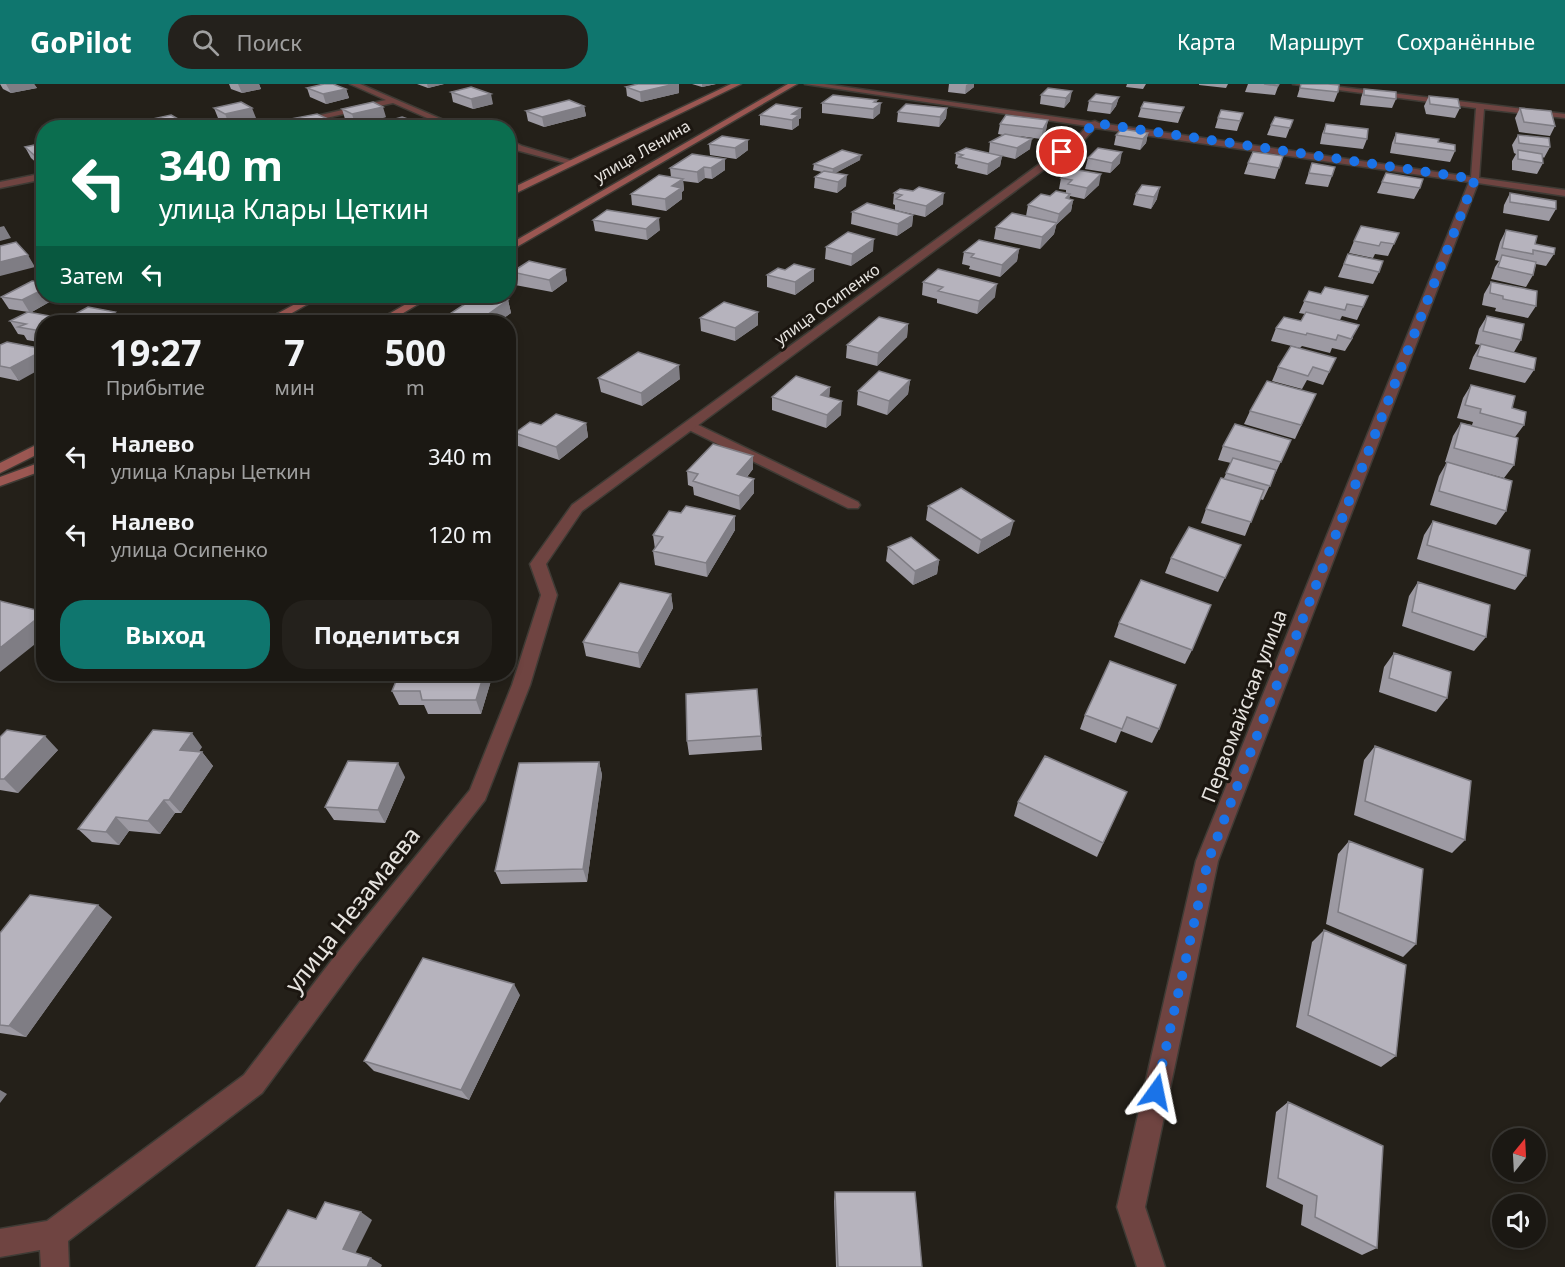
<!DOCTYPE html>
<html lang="ru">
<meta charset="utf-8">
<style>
:root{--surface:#1b1813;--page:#24211c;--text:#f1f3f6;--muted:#a0a0a0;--line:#393733;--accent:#0f766e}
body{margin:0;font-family:"Noto Sans",sans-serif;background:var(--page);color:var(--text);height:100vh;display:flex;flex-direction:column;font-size:22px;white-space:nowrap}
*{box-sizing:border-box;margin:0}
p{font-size:20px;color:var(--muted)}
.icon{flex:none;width:33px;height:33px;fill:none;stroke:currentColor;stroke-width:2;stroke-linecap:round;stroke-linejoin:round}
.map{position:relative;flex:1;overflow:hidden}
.panel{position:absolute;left:36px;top:231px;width:480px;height:366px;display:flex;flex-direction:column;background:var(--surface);border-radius:24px;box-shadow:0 3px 9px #0003,0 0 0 2px var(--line)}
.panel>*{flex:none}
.hud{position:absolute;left:36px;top:36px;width:480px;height:183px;border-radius:24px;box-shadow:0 3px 9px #0003,0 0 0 2px var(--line);background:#0b6e4f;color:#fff;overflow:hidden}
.needle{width:39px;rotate:18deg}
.buttons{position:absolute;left:1492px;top:1044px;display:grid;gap:12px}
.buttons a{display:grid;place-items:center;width:54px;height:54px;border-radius:50%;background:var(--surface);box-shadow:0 3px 9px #0003,0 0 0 2px var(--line);font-size:30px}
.pin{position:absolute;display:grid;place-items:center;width:51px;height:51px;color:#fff;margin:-26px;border:3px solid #fff;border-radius:50%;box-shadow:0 2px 6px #0007}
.me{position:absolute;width:66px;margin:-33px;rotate:12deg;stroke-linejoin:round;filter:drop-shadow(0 0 4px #0008)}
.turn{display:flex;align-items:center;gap:21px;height:126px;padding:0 24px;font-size:27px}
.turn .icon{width:78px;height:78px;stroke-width:2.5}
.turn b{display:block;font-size:42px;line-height:51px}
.then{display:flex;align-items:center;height:57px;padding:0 24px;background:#0003;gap:12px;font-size:22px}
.eta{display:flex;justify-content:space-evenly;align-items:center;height:102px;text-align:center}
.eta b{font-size:36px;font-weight:700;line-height:42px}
.action{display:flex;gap:12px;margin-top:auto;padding:12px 24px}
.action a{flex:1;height:69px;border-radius:24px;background:var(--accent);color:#fff;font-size:24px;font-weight:700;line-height:69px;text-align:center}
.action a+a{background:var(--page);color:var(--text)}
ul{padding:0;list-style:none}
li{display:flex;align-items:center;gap:18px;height:78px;padding:0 24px}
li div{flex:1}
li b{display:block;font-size:22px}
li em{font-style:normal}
header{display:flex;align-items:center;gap:36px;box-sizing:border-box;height:84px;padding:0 30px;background:var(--accent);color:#fff}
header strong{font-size:28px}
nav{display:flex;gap:33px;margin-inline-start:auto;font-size:21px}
.search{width:420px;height:54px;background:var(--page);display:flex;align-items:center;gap:15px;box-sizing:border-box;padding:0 21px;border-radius:24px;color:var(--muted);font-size:22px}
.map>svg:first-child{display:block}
</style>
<header>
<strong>GoPilot</strong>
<div class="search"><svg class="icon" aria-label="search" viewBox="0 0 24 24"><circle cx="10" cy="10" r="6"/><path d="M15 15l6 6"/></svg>Поиск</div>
<nav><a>Карта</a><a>Маршрут</a><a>Сохранённые</a></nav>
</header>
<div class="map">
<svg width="1565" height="1183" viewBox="0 0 1565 1183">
<rect width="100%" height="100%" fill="#242019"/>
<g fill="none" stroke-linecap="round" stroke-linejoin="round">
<g stroke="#3f3b35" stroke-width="3">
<path id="lane" d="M690 337 858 418 860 421 858 424H848L685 344 683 341Z"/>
</g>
<g stroke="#3f3b35" stroke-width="3">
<path id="street" d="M350 0H360L462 44H450L393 19 281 44H264L386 16Z
M805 0H824L1091 38 1095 37 1099 39 1471 93 1476 24 1293 0H1315L1565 30V34L1484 25 1479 94 1565 106V112L1478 99 1218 777 1145 1123 1165 1183H1137L1117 1123 1196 777 1469 98 1095 44 1084 56 582 427 546 480 557 511 530 601 485 716 357 880 262 1009 68 1157 69 1183H41L40 1166 0 1173V1145L47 1137 244 991 341 864 470 706 512 601 541 511 530 480 572 421 1078 52 1087 42Z
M508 55 522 62 576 78 572 81 516 66 508 61Z
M44 89V95L0 104V98Z"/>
</g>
<g stroke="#3f3b35" stroke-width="3">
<path id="secondary" d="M731 0H741L508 113V106Z
M788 0H797L508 168V161Z
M310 212H322L276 238H262Z
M420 212H432L388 238H375Z
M44 357V367L0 389V379Z
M44 377V386L0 402V393Z"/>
</g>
<use href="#lane" fill="#6f4441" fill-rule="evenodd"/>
<use href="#street" fill="#6f4441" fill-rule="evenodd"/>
<use href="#secondary" fill="#9b5752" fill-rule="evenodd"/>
</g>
<path fill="#9d9aa3" d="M0 0H34L37 4 11 9 3 5Z
M229 0H259L261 5 242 9 231 5Z
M417 0H444L428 4Z
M692 0H716L702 3Z
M949 0H974V3L965 10 948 8Z
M1127 0H1146L1143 5 1126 3Z
M1199 0H1228L1226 4 1199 1Z
M1248 0H1279L1275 11 1245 8Z
M1301 0 1338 8 1334 18 1297 13Z
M626 3 679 9 641 18 627 12Z
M307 4 346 5 349 14 326 20 310 13Z
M1048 4 1070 17 1064 24 1040 20 1041 11Z
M1364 5 1396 15 1392 24 1360 21 1361 14Z
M451 8 493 20 473 25 453 18Z
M1429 12 1460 24 1455 34 1426 30 1424 22Z
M1119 13 1116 22 1110 30 1087 27 1089 17Z
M877 16 876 18 880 29 873 35 822 29V19Z
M584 22 586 32 544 43 528 37 526 27Z
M1184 23 1178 39 1138 33 1141 24Z
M214 24 256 34 229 40 218 34Z
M801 24V34L799 35V41L792 46 760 41V31Z
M947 24 946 34 939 43 897 38 898 28Z
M1520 24 1555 42 1550 52 1519 48 1515 34Z
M342 25 386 33 355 40 345 35Z
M1243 29 1237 47 1215 44 1218 34Z
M328 35 330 44H288L285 36Z
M1048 36 1046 46 1041 55 1019 52 1030 65 1015 75 1002 72 1000 82 987 91 957 84 958 81 955 80 956 69H989L990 58 1003 51 998 50 1000 40Z
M1293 36 1286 54 1267 51 1271 41Z
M416 38 418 44H379L378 40Z
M134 39H185L187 44H136Z
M1326 40 1367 55 1363 65 1320 60 1322 50Z
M1148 49 1146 59 1140 66 1114 61 1116 51Z
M1396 49 1438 58 1455 67 1450 78 1390 69 1392 59Z
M1518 51 1550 63 1544 74 1543 73V79L1537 90 1512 86V77L1516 70 1514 69 1512 61Z
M748 56V66L736 75 710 71 709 60Z
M44 59V81L40 82 31 74 25 63Z
M1283 72 1275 95 1244 90 1248 79Z
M1088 74 1120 79 1110 89 1085 85Z
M725 75V86L712 95 705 94 698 99 683 97 684 106 682 108V115L666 127 632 121 631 110 671 93 670 84Z
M860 76 835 89 846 102 837 109 814 104 815 93 822 88 813 86 814 80Z
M1312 79 1332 92 1328 103 1305 100Z
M1386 89 1420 104 1414 115 1377 109Z
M1061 94 1099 101 1084 115 1070 112 1069 115 1073 116 1071 127 1056 141 1054 150 1040 165 994 155 996 143 1026 132 1028 121 1050 112 1066 109V106L1059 105Z
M1142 101 1157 115 1151 125 1133 121 1136 110Z
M894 109 943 120 925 133 895 126V121L893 120Z
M1510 109 1556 125 1549 137 1503 129 1504 121Z
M852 128 913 131 912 142 897 152 851 140Z
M593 136 660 146 647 156 595 147Z
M1506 146 1554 170 1546 182 1536 180 1533 191 1526 203 1491 195 1495 183 1499 177 1495 176 1500 158Z
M1399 149 1388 172 1375 170 1373 174 1349 169 1354 157Z
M826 163 873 167 851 182 825 175Z
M1019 165 1017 177 1000 193 969 185 970 182 962 180 964 168Z
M1348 170 1379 188 1373 200 1338 193Z
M565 185 567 197 552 208 515 201 512 188Z
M814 185V197L795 211 767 203V191L785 186Z
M923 198 995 213 977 230 937 219V215L922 211Z
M1491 198 1536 222 1528 234 1495 227 1496 224 1482 221 1484 210Z
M1309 207 1363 223 1357 236 1342 232 1340 236 1353 254 1345 267 1332 264 1330 269 1302 262 1300 264 1271 257 1276 244 1301 237 1305 230 1299 229Z
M60 212 30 229 66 235 115 228 120 238H44V259L27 256 24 251 18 250 10 237 28 228 9 225 1 213Z
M122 212H173L156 221 125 217Z
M508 216 511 229 498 238H443L442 235Z
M1487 232 1521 256 1514 268 1534 286 1525 299 1469 285 1473 273 1480 261 1475 260 1479 245Z
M700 234 758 241 735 257 701 247Z
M908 240 907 253 877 282 846 274 847 261Z
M0 261 19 297 0 293Z
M1336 274 1323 301 1307 296 1302 305 1272 297 1278 283Z
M598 294 680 295 642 322 601 308Z
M910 296 908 310 887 331 857 321 858 307Z
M1471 301 1512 324 1524 341 1515 353 1514 381 1504 394 1445 378 1453 352 1461 339 1472 341 1473 338 1457 334 1463 314Z
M830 303 829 313 841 331 826 344 772 326V313Z
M1316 310 1295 355 1244 340 1250 327Z
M586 339 588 353 559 376 518 362 515 349 541 341Z
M1291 356 1263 416 1260 415 1245 452 1201 439 1206 425 1224 394 1231 379 1218 376 1223 362Z
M753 372V385L747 393 754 395V409L740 426 694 411 693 403 688 401 687 387Z
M1447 378 1506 427 1496 441 1430 421 1439 392Z
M928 422 1010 451 978 470 926 436Z
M681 429 735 432V446L707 493 655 481 653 467 655 465 653 451Z
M1433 437 1526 492 1515 506 1417 475 1424 451Z
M1241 461 1218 508 1165 489 1171 474Z
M888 463 939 476 937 490 913 501 886 477Z
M1418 498 1486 553 1474 567 1402 542 1409 512Z
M671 510 673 524 640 584 586 572 583 558Z
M1119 539 1192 566 1185 580 1114 553Z
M1394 569 1447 614 1436 628 1379 608 1384 583Z
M1110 577 1159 645 1152 659 1121 647 1116 659 1080 645 1085 631Z
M399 590H493L481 630H428L424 621H399L392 607Z
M761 652 762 666 689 671 687 657Z
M0 653 58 666 18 709 0 706Z
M1375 662 1465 756 1452 769 1354 731 1364 676Z
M202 663 199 667 202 668 213 682 181 729H175L160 750 129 747 119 761 92 758 78 745Z
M599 678 602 691 587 798 501 800 495 787Z
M405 693 385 739 334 736 325 723Z
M1127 708 1097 773 1014 732 1018 718Z
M1349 757 1416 860 1403 873 1326 840 1338 770Z
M112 833 26 953 0 949V849Z
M1324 846 1396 972 1381 983 1296 943 1312 858Z
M520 911 469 1016 374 987 364 977Z
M1288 1018 1377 1164 1362 1171 1301 1141 1303 1121 1266 1103 1276 1028Z
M835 1108 922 1183H836L834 1117Z"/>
<path fill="#7f7d84" d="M6 0H34L37 4 11 9Z
M238 0H259L261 5 242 9Z
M427 0H444L428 4Z
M675 0H679V9L641 18 640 8Z
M702 0H716L702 3Z
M968 0H974V3L965 10 966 1Z
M346 5 349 14 326 20 323 10Z
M1072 7 1070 17 1064 24 1066 14Z
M491 10 493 20 473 25 471 15Z
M1119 13 1116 22 1110 30 1112 20Z
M877 16 876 23 881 19 880 29 873 35 874 18Z
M584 22 586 32 544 43 542 33Z
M383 23 386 33 355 40 352 30Z
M252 24 256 34 229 40 225 30Z
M801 24V34L799 35V41L792 46V30Z
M947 24 946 34 939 43 940 33Z
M328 35 330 44H296L295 42Z
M1048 36 1046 46 1041 55 1043 45Z
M416 38 418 44H397Z
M185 39 187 44H164Z
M154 40 156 44H141V43Z
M1148 49 1146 59 1140 66 1143 55Z
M1032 55 1030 65 1015 75 1017 64Z
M748 56V66L736 75 735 64Z
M1122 68 1120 79 1110 89 1112 79Z
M44 69V81L40 82 34 71Z
M861 71 860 76 832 91 833 85Z
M1002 72 1000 82 987 91 988 80Z
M725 75V86L712 95 711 84Z
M704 83 705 94 698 99 697 88Z
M1101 90 1099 101 1084 115 1087 104Z
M847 91 846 102 837 109 838 98Z
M683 95 684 106 682 108V115L666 127 665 115 672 102Z
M1160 103 1157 115 1151 125 1154 113Z
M944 109 943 120 925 133 926 122Z
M1070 110 1068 121 1073 116 1071 127 1056 141 1059 130 1066 114Z
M913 131 912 142 897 152 898 140Z
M659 134 660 146 647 156 646 145Z
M1057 139 1054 150 1040 165 1042 153Z
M4 142 11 154 0 157V143Z
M874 155 873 167 851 182 852 170Z
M1019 165 1017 177 1000 193 1002 181Z
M28 171 35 183 0 192V178Z
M565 185 567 197 552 208 549 196Z
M814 185V197L795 211V198Z
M997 200 995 213 977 230 979 217Z
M44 205V212H60L30 229 22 216Z
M151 212H173L156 221Z
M508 216 511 229 498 238H477Z
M115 228 120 238H96Z
M758 228V241L735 257V244Z
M908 240 907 253 877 282 878 269Z
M44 266V283L19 297 10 284Z
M679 281 680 295 642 322 641 309Z
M910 296 908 310 887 331 889 317Z
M830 303 829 316 821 311Z
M842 317 841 331 826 344 827 331Z
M586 339 588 353 559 376 556 363Z
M753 372V385L737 404V390Z
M754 395V409L740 426 739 412Z
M735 432V446L707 493 706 479Z
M1014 437 1010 451 978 470 981 456Z
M939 476 937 490 913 501 915 487Z
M671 510 673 524 640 584 638 569Z
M44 529V553L0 588V564Z
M484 590H493L481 630 476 616Z
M192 649 202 663 191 679 180 666Z
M45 652 58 666 18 709 4 695Z
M202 668 213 682 181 729 169 716Z
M599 678 602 691 587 798 583 785Z
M398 679 405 693 385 739 378 726Z
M164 716 175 729 160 750 148 737Z
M116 733 129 747 119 761 106 748Z
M98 821 112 833 26 953 9 942Z
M514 900 520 911 469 1016 461 1006Z
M0 1006 7 1010 0 1019Z
M361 1128 372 1136 354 1172 343 1165Z
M371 1174 382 1181 381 1183H367Z"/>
<path fill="#b6b3bd" stroke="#7f7d84" stroke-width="1.5" d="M324 0H333L346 5 323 10 307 4Z
M638 0H675L640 8 626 3Z
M1264 0H1279L1278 2Z
M1301 0H1328L1339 1 1338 8 1300 4Z
M471 3 491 10 471 15 451 8Z
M1048 4 1072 7 1066 14 1041 11Z
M1364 5 1396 8V15L1364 11Z
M1096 10 1119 13 1112 20 1089 17Z
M833 11 877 16 874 18 881 19 873 25 822 19Z
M1429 12 1458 15 1460 24 1430 20Z
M569 16 584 22 542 33 526 27Z
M241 18 252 24 225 30 214 24Z
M373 18 383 23 352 30 342 25Z
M1144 18 1184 23 1181 29 1141 24Z
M776 20 801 24 792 30 799 31 792 36 760 31Z
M906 20 947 24 940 33 898 28Z
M1520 24 1551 27 1555 42 1524 38Z
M1221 26 1243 29 1240 37 1218 34Z
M317 30 328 35 295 42 285 36Z
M171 31 185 39 164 44H161L154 40 141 43 134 39Z
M1006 31 1048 36 1043 45 1000 40Z
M402 33 416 38 397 44H390L378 40Z
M1275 33 1293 36 1290 44 1271 41Z
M1326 40 1368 45 1367 55 1324 49Z
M261 41 265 44H252Z
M1122 45 1148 49 1143 55 1116 51Z
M1396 49 1439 55 1438 58 1455 61V67L1395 59Z
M1005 50 1032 55 1017 64 990 58Z
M1518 51 1549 54 1550 63 1519 59Z
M722 52 748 56 735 64 709 60Z
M44 59V69L34 71 25 63Z
M966 64 1002 72 988 80 959 73 963 71 956 69Z
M1098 64 1122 68 1112 79 1088 74Z
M842 66 861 71 833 85 814 80Z
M1518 66 1542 70 1543 79 1518 75Z
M1253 68 1283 72 1279 84 1248 79Z
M692 70 725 75 711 84 704 83 697 88 670 84Z
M1312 79 1335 83 1332 92 1309 89Z
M1072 85 1101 90 1087 104 1068 100 1072 96 1061 94Z
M824 87 847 91 838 98 815 93Z
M1386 89 1423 95 1420 104 1382 98Z
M659 91 683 95 672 102 681 104 665 115 631 110Z
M1142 101 1160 103 1154 113 1136 110Z
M919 103 944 109 926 122 896 115 902 111 894 109 900 105 913 107Z
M1056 107 1070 110 1066 114 1073 116 1059 130 1028 121 1041 110 1050 112Z
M1510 109 1556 117V125L1510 118Z
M867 119 913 131 898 140 852 128Z
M607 126 659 134 646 145 593 136Z
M1012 129 1057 139 1042 153 996 143Z
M1361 142 1399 149 1394 160 1381 158 1379 162 1354 157Z
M1506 146 1537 152 1535 160 1555 164 1554 170 1533 166V170L1502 164Z
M848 148 874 155 852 170 826 163Z
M979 156 1019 165 1002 181 971 173 974 170 964 168Z
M16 158 28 171 0 178V162Z
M1348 170 1383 177 1379 188 1344 180Z
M1502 171 1536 178 1533 191 1498 183Z
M529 177 565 185 549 196 512 188Z
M794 180 814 185 795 198 767 191 778 184 785 186Z
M938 185 997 200 979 217 938 207 943 203 923 198Z
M32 197 44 199V205L22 216 1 213Z
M1491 198 1537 207 1536 222 1503 215V212L1490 209Z
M1325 203 1368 212 1363 223 1347 220 1345 226 1304 217 1309 207 1321 210Z
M477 212H484L508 216 477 238H457L442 235Z
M724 218 758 228 735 244 700 234Z
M88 223 115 228 96 238H44V246L41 247 18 243 26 240 10 237 28 228 66 235Z
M1306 228 1359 241 1351 255 1338 251 1336 256 1307 249 1306 251 1276 244 1284 233 1301 237Z
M1487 232 1524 240 1521 256 1483 247Z
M879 233 908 240 878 269 847 261Z
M7 258 44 265V266L10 284 0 282V261Z
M1481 260 1536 274 1534 286 1477 272Z
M1291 262 1336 274 1329 288 1313 283 1308 292 1278 283Z
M638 268 679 281 641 309 598 294Z
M879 287 910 296 889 317 858 307Z
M796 292 830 303 821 311 842 317 827 331 772 313Z
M1267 297 1316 310 1301 341 1250 327Z
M1471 301 1515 312 1512 324 1526 328 1524 341 1480 329 1481 325 1465 321Z
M556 330 586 339 556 363 515 349 530 338 541 341Z
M1461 339 1518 354 1514 381 1454 364Z
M1235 340 1291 356 1281 378 1223 362Z
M713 360 753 372 737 390 754 395 739 412 693 397 698 390 687 387Z
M1233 374 1276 386 1270 402 1226 389Z
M1447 378 1512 397 1506 427 1439 407Z
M1221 394 1264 406 1251 438 1206 425Z
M961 404 1014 437 981 456 928 422Z
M686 422 735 432 706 479 653 467 663 453 653 451 669 427 681 429Z
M1433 437 1530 466 1526 492 1427 461Z
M1189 443 1241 461 1225 494 1171 474Z
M911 453 939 476 915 487 888 463Z
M1141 496 1211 521 1192 566 1119 539Z
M1418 498 1490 521 1486 553 1412 528Z
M620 499 671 510 638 569 583 558Z
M0 517 44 528V529L0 564Z
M1394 569 1451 588 1447 614 1389 594Z
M1110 577 1176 601 1159 645 1127 633 1122 645 1085 631Z
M399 590H484L476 616H422L420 607H392Z
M757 605 761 652 687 657 686 610Z
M7 646 45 652 4 695H0V653Z
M153 646 192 649 180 666 202 668 169 716H164L148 737 116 733 106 748 78 745Z
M1375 662 1471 697 1465 756 1365 717Z
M1045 672 1127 708 1103 759 1018 718Z
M348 677 398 679 378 726 325 723Z
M599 678 583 785 495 787 519 679Z
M1349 757 1423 785 1416 860 1338 828Z
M30 811 98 821 9 942 0 941V849Z
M1324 846 1406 881 1396 972 1308 931Z
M423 874 514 900 461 1006 364 977Z
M1288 1018 1383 1062 1377 1164 1315 1133 1317 1112 1278 1094Z
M835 1108H915L922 1183H838Z
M325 1118 361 1128 343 1165 371 1174 367 1183H256L288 1126 316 1135Z"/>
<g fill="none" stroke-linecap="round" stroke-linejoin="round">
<path stroke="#1a73e8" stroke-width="10" stroke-dasharray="0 18" d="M1062 68 1095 39 1475 95 1208 777 1156 1008"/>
</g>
<g text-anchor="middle" stroke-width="6" stroke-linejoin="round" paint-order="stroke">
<g font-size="16" fill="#e6e3df" stroke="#1b1610">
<text transform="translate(642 67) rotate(-30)" y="6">улица Ленина</text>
<text transform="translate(827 220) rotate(-36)" y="6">улица Осипенко</text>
</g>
<g font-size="20" fill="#e6e3df" stroke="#1b1610">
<text transform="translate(1244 622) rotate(-69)" y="7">Первомайская улица</text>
</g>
<g font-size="24" fill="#e6e3df" stroke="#1b1610">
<text transform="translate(353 826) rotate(-52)" y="8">улица Незамаева</text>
</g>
</g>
</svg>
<div class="buttons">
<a><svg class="needle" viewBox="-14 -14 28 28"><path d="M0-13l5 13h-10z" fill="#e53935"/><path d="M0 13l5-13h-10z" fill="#a0a0a0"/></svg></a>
<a><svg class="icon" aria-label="sound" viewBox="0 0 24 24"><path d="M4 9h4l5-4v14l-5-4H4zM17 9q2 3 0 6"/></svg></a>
</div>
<div class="pin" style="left:1062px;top:68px;background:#d93025"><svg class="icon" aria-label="arrive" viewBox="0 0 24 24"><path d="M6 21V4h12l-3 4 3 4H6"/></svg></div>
<svg class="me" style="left:1156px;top:1008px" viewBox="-20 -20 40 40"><path d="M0-17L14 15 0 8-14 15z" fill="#1a73e8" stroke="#fff" stroke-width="4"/></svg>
<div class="hud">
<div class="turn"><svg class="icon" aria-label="left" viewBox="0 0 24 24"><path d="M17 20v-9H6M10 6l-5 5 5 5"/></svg><div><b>340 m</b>улица Клары Цеткин</div></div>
<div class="then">Затем<svg class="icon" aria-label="left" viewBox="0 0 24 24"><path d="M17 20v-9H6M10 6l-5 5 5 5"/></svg></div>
</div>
<section class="panel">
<div class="eta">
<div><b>19:27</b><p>Прибытие</p></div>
<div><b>7</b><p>мин</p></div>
<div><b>500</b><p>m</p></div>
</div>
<ul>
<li><svg class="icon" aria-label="left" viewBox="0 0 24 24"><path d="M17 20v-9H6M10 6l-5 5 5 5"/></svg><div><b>Налево</b><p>улица Клары Цеткин</p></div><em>340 m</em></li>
<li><svg class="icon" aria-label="left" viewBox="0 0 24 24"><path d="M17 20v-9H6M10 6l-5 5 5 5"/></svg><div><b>Налево</b><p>улица Осипенко</p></div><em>120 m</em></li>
</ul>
<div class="action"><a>Выход</a><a>Поделиться</a></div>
</section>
</div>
